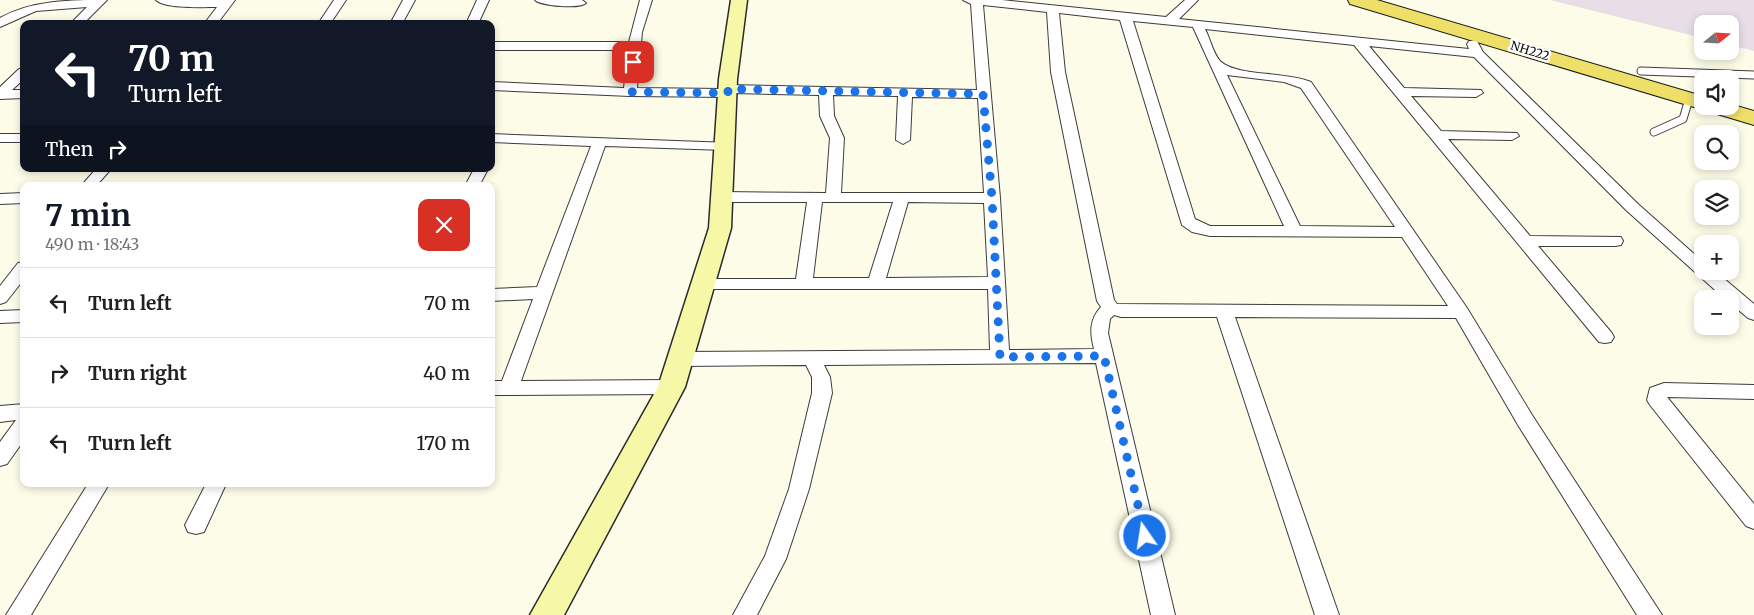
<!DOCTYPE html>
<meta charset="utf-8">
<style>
:root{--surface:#fff;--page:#f6f6f6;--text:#202124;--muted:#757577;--line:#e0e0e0;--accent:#111827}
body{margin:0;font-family:Merriweather,serif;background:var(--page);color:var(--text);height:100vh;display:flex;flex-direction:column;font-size:19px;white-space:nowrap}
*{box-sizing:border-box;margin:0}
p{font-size:16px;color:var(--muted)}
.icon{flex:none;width:28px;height:28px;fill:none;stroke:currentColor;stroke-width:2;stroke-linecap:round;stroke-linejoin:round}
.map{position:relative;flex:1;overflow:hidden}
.side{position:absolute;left:20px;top:182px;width:475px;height:305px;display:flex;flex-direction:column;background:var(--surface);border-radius:10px;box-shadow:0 2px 8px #0003}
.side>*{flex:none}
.hud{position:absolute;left:20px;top:20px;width:475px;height:152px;border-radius:10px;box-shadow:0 2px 8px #0003;background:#111827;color:#fff;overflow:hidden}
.needle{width:32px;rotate:72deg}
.tools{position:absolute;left:1694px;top:15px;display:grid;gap:10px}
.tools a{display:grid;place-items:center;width:45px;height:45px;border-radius:10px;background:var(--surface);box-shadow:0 2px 8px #0003;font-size:25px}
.pin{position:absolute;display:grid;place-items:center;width:42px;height:42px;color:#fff;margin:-21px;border-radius:10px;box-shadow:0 2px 8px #0006}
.me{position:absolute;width:55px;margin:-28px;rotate:347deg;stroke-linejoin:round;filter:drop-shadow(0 0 4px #0008)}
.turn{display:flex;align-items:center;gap:18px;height:105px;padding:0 25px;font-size:22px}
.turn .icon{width:65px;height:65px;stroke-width:2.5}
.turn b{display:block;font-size:35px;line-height:42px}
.then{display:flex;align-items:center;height:48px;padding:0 25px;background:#0003;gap:10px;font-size:19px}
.round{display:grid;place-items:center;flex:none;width:52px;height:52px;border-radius:10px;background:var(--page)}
.overview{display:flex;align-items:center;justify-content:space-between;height:85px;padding:0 25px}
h1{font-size:30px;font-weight:700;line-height:38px;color:var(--accent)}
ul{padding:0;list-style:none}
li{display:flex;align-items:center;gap:15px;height:70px;padding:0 25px;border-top:1px solid var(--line)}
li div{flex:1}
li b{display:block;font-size:19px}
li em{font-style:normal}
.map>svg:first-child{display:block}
</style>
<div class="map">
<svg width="1754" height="615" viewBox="0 0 1754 615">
<rect width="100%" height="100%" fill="#fdfce8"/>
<path fill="#e8dee8" d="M1550 0H1754V51L1730 45V24H1702V38Z"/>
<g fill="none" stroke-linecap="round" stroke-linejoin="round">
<g stroke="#3c3c3c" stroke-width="9">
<path id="lane" d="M1641 71 1754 75
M1654 132 1683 119 1689 99"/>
</g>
<g stroke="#3c3c3c" stroke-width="2">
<path id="street" d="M107 0 83 24H70L87 7 36 11 0 27V18C32 0 71 0 107 0Z
M156 0H235L217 24H204L217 7C204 7 165 9 156 0Z
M334 0H346L330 24H318Z
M403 0H415L402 24H390Z
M477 0H489L478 24H466Z
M535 0H582L586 3C580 9 541 6 535 0Z
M640 0H652L642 32 637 88 721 89 728 85 977 90 971 4 963 0H1002L1166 17 1185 0H1198L1179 19 1469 49 1467 44 1469 41H1477L1483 52 1638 204 1702 261V271H1715L1754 304V320L1748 318 1730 303V299H1725L1626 210 1474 57 1369 46 1404 88 1481 90 1483 93 1476 97 1411 96 1441 131 1517 133 1519 136 1512 140 1448 139 1530 236 1621 237 1623 241 1621 245 1615 246H1538L1611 332 1614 337 1611 342 1605 343 1599 342 1354 45 1205 29C1210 38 1213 53 1220 61 1237 77 1285 71 1311 82L1467 308 1532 415 1662 615H1637L1518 425 1456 318 1235 317 1339 615H1315L1217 317H1121L1114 315 1110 319 1108 333 1175 615H1151L1096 363 824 365 830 377 832 393 809 489 786 559 757 615H733L765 556 789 489 812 393V377L806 365 680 366 673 364 671 359 673 354 680 352 990 350 988 289H697L694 285 697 281 703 279H796L807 202H722L714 197 722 192 826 193 830 138 820 116 819 95 735 93 728 97 630 96 491 90V82L624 88 628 50H491V42H629ZM983 5 1047 12 1051 72 1097 301 1101 307C1089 320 1090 333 1094 349L1009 350 1000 198ZM1059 13 1120 20 1182 225 1192 232 1210 236 1402 237 1448 306 1117 304 1114 300 1065 72ZM1133 21 1193 27 1284 226H1210L1195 219ZM1227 75 1284 82 1301 88 1395 227 1300 226ZM833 95 898 96 896 140 903 144 910 140 912 97 978 98 984 193H841L844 138 834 116ZM822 202H893L869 278H813ZM908 202 984 203 988 277 886 278Z
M24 68V79L12 90H24V98L0 99V87L19 69Z
M0 134H24V142H0Z
M491 134 730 143 732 146 730 149 725 150 605 146 521 381 671 380 678 382 680 387 678 392 671 394 491 395V381H502L533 299 491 301V289L537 287 591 146 491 142Z
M96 169H111L96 186H81Z
M474 169H488L479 186H465Z
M24 193V203L0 204V194Z
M24 262V279L6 302 0 304V286L18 263Z
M24 310V322L0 323V311Z
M1664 383 1754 385V399L1667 397 1754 504V529L1746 526 1650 405 1647 400 1650 388Z
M24 404V440L7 464 0 466V442L16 420 0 422V406Z
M88 484H109L31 615H6Z
M206 484H226L204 532 196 534 188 532 185 525Z"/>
</g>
<g stroke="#2b2b2b" stroke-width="3">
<path id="secondary" d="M731 0H747L737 79 731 228 685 387 564 615H530L658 387 709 228 719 79Z"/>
</g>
<g stroke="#1a1a1a" stroke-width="2">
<path id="primary" d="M1348 0H1377L1702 96V106H1730V104L1754 111V125L1350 4Z"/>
</g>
<use href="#lane" stroke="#fff" stroke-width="7"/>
<use href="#street" fill="#fff" fill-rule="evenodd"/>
<use href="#secondary" fill="#f6f8a8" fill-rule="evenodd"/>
<use href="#primary" fill="#eddf68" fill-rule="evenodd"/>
</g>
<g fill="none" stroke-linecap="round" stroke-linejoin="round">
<path stroke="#1a73e8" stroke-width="9" stroke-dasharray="0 16.2" d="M633 62 630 92 728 93V89L983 94 992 198 1000 357 1104 356 1145 536"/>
</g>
<g text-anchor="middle" stroke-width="5" stroke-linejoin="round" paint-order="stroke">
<g font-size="12" fill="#090909" stroke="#fff">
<text transform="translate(1530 51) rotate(17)" y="4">NH222</text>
</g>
</g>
</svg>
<div class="tools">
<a><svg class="needle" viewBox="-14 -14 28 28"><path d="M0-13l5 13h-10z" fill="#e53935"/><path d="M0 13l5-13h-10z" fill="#757577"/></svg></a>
<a><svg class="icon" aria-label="sound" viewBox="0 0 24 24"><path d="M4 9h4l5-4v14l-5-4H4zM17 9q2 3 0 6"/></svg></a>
<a><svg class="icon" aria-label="search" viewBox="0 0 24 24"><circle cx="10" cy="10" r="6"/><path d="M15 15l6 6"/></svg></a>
<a><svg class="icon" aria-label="layers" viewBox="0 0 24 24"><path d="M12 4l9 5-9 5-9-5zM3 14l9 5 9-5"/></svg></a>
<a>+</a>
<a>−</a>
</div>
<div class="pin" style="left:633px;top:62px;background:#d93025"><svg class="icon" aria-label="arrive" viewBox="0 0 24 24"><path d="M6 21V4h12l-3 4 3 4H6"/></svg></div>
<svg class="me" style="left:1145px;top:536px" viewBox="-20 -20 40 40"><circle r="17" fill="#1a73e8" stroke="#fff" stroke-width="3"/><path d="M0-11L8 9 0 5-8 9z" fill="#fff"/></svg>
<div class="hud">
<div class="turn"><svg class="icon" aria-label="left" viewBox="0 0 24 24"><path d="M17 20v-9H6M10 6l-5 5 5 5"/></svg><div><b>70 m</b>Turn left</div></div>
<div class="then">Then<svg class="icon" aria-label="right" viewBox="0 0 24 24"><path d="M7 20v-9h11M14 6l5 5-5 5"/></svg></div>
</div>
<section class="side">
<div class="overview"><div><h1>7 min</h1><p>490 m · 18:43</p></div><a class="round" style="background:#d93025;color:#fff"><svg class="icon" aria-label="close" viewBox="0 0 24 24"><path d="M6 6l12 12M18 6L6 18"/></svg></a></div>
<ul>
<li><svg class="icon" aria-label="left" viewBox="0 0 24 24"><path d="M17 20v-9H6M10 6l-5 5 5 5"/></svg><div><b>Turn left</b></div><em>70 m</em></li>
<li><svg class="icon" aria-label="right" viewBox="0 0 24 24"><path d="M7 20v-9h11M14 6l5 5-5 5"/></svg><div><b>Turn right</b></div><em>40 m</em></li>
<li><svg class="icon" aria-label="left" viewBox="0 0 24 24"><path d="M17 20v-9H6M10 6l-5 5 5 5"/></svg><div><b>Turn left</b></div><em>170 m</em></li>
</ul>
</section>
</div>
